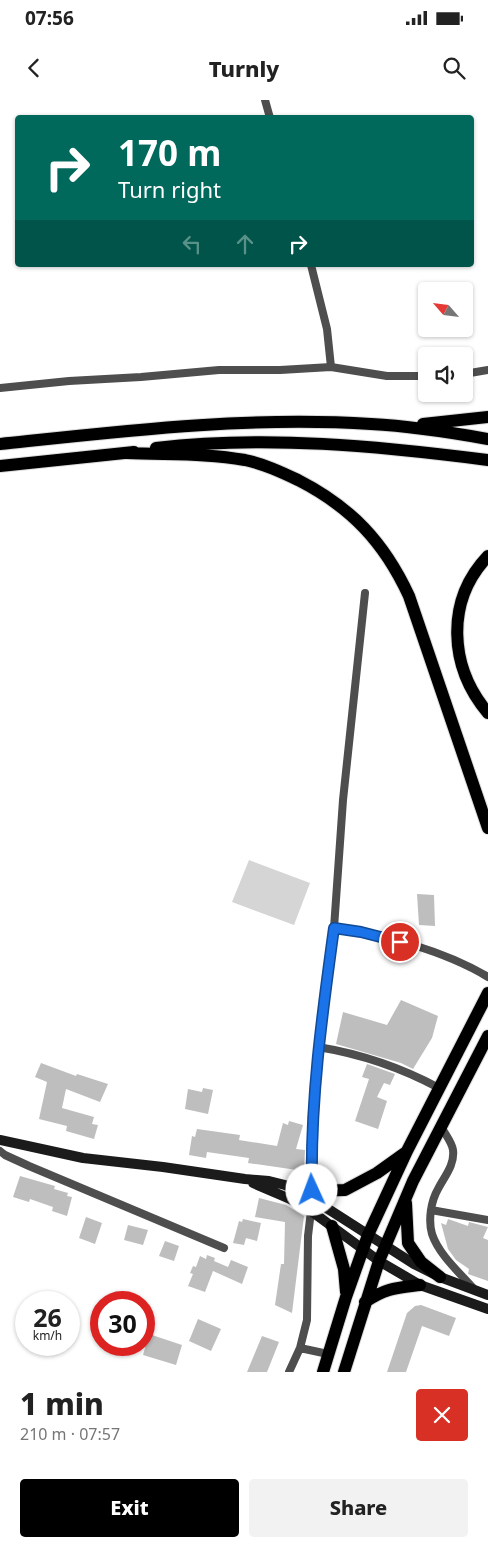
<!DOCTYPE html>
<meta charset="utf-8">
<style>
:root{--surface:#fff;--page:#f2f2f2;--text:#222;--muted:#767676;--accent:#000}
body{margin:0;font-family:"Noto Sans",sans-serif;background:var(--page);color:var(--text);height:100vh;display:flex;flex-direction:column;font-size:19px;white-space:nowrap}
*{box-sizing:border-box;margin:0}
p{font-size:16px;color:var(--muted)}
.icon{flex:none;width:28px;height:28px;fill:none;stroke:currentColor;stroke-width:2;stroke-linecap:round;stroke-linejoin:round}
.map{position:relative;height:1272px;overflow:hidden}
.sheet{display:flex;flex-direction:column;background:var(--surface);flex:1}
.sheet>*{flex:none}
.hud{position:absolute;left:15px;top:15px;width:459px;height:152px;border-radius:5px;box-shadow:0 1px 4px #0004;background:#00695c;color:#fff;overflow:hidden}
.needle{width:32px;rotate:298deg}
.buttons{position:absolute;left:418px;top:182px;display:grid;gap:10px}
.buttons a{display:grid;place-items:center;width:55px;height:55px;border-radius:5px;background:var(--surface);box-shadow:0 1px 4px #0004;font-size:25px}
.speed{position:absolute;left:15px;top:1191px;display:flex;gap:10px;font-size:25px;font-weight:700;text-align:center}
.speed>*{display:grid;place-content:center;width:65px;height:65px;border-radius:50%;background:var(--surface);box-shadow:0 1px 4px #0004;line-height:1}
.speed small{font-size:12px;font-weight:400}
.speed .limit{border:8px solid #d22;background:#fff;color:#111}
.pin{position:absolute;display:grid;place-items:center;width:42px;height:42px;color:#fff;margin:-21px;border:2px solid #fff;border-radius:50%;box-shadow:0 1px 5px #0007}
.me{position:absolute;width:55px;margin:-28px;rotate:358deg;stroke-linejoin:round;filter:drop-shadow(0 0 4px #0008)}
.turn{display:flex;align-items:center;gap:18px;height:105px;padding:0 20px;font-size:22px}
.turn .icon{width:65px;height:65px;stroke-width:2.5}
.turn b{display:block;font-size:35px;line-height:42px}
.lanes{display:flex;align-items:center;height:48px;padding:0 20px;background:#0003;justify-content:center;gap:25px;direction:ltr}
.lanes .off{opacity:.35}
.round{display:grid;place-items:center;flex:none;width:52px;height:52px;border-radius:5px;background:var(--page)}
.overview{display:flex;align-items:center;justify-content:space-between;height:85px;padding:0 20px}
h1{font-size:30px;font-weight:800;line-height:38px}
.action{display:flex;gap:10px;margin-top:auto;padding:10px 20px}
.action a{flex:1;height:58px;border-radius:5px;background:var(--accent);color:#fff;font-size:20px;font-weight:800;line-height:58px;text-align:center}
.action a+a{background:var(--page);color:var(--text)}
.status{display:flex;justify-content:space-between;align-items:center;height:35px;padding:0 25px;background:var(--surface);direction:ltr}
.status svg{height:14px;fill:currentColor}
header{display:flex;justify-content:space-between;align-items:center;height:65px;padding:0 20px;background:var(--surface);font-size:22px;font-weight:800}
.map>svg:first-child{display:block}
</style>
<div class="status"><b>07:56</b><svg viewBox="0 0 49 12"><path d="M0 12V9h3v3zM5 12V6h3v6zM10 12V3h3v9zM15 12V0h3v12zM26 1h20v11H26zM47 4h2v5h-2z"/></svg></div>
<header><svg class="icon" aria-label="back" viewBox="0 0 24 24"><path d="M15 5l-7 7 7 7"/></svg>Turnly<svg class="icon" aria-label="search" viewBox="0 0 24 24"><circle cx="10" cy="10" r="6"/><path d="M15 15l6 6"/></svg></header>
<div class="map">
<svg width="488" height="1272" viewBox="0 0 488 1272">
<rect width="100%" height="100%" fill="#fff"/>
<path fill="#d5d5d5" d="M249 760 310 783 294 825 232 802Z"/>
<path fill="#bebebe" d="M417 794 434 795 435 826 419 825Z
M401 900 438 916 432 938 413 969 401 963 336 944 343 912 387 925Z
M41 963 76 976 77 974 108 984 100 1002 66 989 62 1008 94 1017 92 1024 98 1025 94 1039 66 1031 67 1026 39 1019 47 982 35 977Z
M367 964 395 974 390 985 384 983 377 997 387 1001 378 1029 355 1021 369 979 362 977Z
M203 988 213 990 208 1014 185 1009 188 989 202 992Z
M289 1021 303 1025 296 1049 305 1050 304 1071 248 1063 249 1058 207 1052 206 1058 189 1055 192 1036 195 1037 197 1029 240 1035 239 1040 277 1046 283 1023 288 1025Z
M20 1076 55 1086 54 1089 68 1093 67 1096 72 1097 67 1116 52 1111 53 1107 50 1106 30 1099 29 1102 13 1097Z
M259 1098 286 1105 304 1116 292 1213 275 1205 281 1164H284L285 1122 255 1117Z
M86 1117 102 1123 95 1144 79 1138Z
M243 1119 261 1123 257 1141 246 1138 244 1145 233 1143 239 1121 242 1122Z
M448 1119 468 1126 469 1122 488 1127 483 1138 488 1140V1181L468 1174 469 1169 456 1160 448 1149 441 1123 446 1125Z
M128 1125 148 1130 143 1145 124 1140Z
M165 1141 179 1146 174 1161 159 1156Z
M207 1155 215 1158 214 1161 228 1167 231 1160 248 1167 242 1184 213 1171 205 1192 188 1186 193 1174 190 1173 193 1166 196 1167 200 1156 206 1159Z
M421 1205 456 1218 449 1236 422 1226 406 1272H387L407 1213 415 1206Z
M198 1219 221 1229 211 1251 189 1241Z
M149 1234 182 1245 176 1265 143 1255Z
M262 1236 279 1242 267 1272H247Z"/>
<g fill="none" stroke-linecap="round" stroke-linejoin="round">
<g stroke="#dbdbdb" stroke-width="14">
<path id="trunk" d="M423 324 488 317
M0 344C123 331 247 316 371 324 411 326 449 332 488 339
M156 348C267 335 378 346 488 360
M127 353C166 355 206 353 245 360 264 364 281 372 298 380 351 407 384 442 409 496L488 728
M0 366 134 352
M488 456C445 501 449 567 488 613
M300 1091 345 1090 377 1073 405 1053
M406 1103 408 1143 421 1162 440 1177
M332 1126 344 1169 346 1192
M365 1202C386 1188 396 1188 420 1185
M323 1272 346 1197 368 1135 407 1051 488 893
M344 1272 379 1161 413 1081 488 936"/>
</g>
<path stroke="#4e4e4e" stroke-width="8" d="M265 0 270 18
M311 165 327 229 331 267
M464 274 488 270
M0 288 69 281 141 277 219 270H280L331 267 387 276H426
M334 828C383 834 445 851 488 877
M318 947C361 954 400 967 439 988
M441 1026C444 1033 452 1042 453 1050 455 1065 444 1077 438 1089 431 1101 428 1120 432 1134 439 1155 460 1173 474 1189
M0 1051 5 1055 29 1066 224 1148
M312 1090 311 1050 318 947 334 828 343 700 365 493
M431 1110 488 1120
M300 1248 328 1254
M289 1272 300 1248 307 1220 308 1136 311 1111"/>
<path stroke="#1b1b1b" stroke-width="10" d="M0 1040 83 1058 163 1067 245 1079 269 1081 285 1085 300 1091 414 1164 440 1177 488 1195
M253 1083 290 1099 311 1111 379 1161 420 1185 488 1209"/>
<use href="#trunk" stroke="#000" stroke-width="12"/>
</g>
<g fill="none" stroke-linecap="round" stroke-linejoin="round">
<g stroke="#114b97" stroke-width="12">
<path id="route" d="M312 1090C310 1002 322 915 334 828L361 832 400 842"/>
</g>
<use href="#route" stroke="#1a73e8" stroke-width="9"/>
</g>
</svg>
<div class="buttons">
<a><svg class="needle" viewBox="-14 -14 28 28"><path d="M0-13l5 13h-10z" fill="#e53935"/><path d="M0 13l5-13h-10z" fill="#767676"/></svg></a>
<a><svg class="icon" aria-label="sound" viewBox="0 0 24 24"><path d="M4 9h4l5-4v14l-5-4H4zM17 9q2 3 0 6"/></svg></a>
</div>
<div class="speed"><div>26<small>km/h</small></div><div class="limit">30</div></div>
<div class="pin" style="left:400px;top:842px;background:#d93025"><svg class="icon" aria-label="arrive" viewBox="0 0 24 24"><path d="M6 21V4h12l-3 4 3 4H6"/></svg></div>
<svg class="me" style="left:312px;top:1090px" viewBox="-20 -20 40 40"><circle r="19" fill="#fff"/><path d="M0-13L10 11 0 6-10 11z" fill="#1a73e8"/></svg>
<div class="hud">
<div class="turn"><svg class="icon" aria-label="right" viewBox="0 0 24 24"><path d="M7 20v-9h11M14 6l5 5-5 5"/></svg><div><b>170 m</b>Turn right</div></div>
<div class="lanes"><svg class="icon off" aria-label="left" viewBox="0 0 24 24"><path d="M17 20v-9H6M10 6l-5 5 5 5"/></svg><svg class="icon off" aria-label="ahead" viewBox="0 0 24 24"><path d="M12 20V5M6 11l6-6 6 6"/></svg><svg class="icon" aria-label="right" viewBox="0 0 24 24"><path d="M7 20v-9h11M14 6l5 5-5 5"/></svg></div>
</div>
</div>
<section class="sheet">
<div class="overview"><div><h1>1 min</h1><p>210 m · 07:57</p></div><a class="round" style="background:#d93025;color:#fff"><svg class="icon" aria-label="close" viewBox="0 0 24 24"><path d="M6 6l12 12M18 6L6 18"/></svg></a></div>
<div class="action"><a>Exit</a><a>Share</a></div>
</section>
